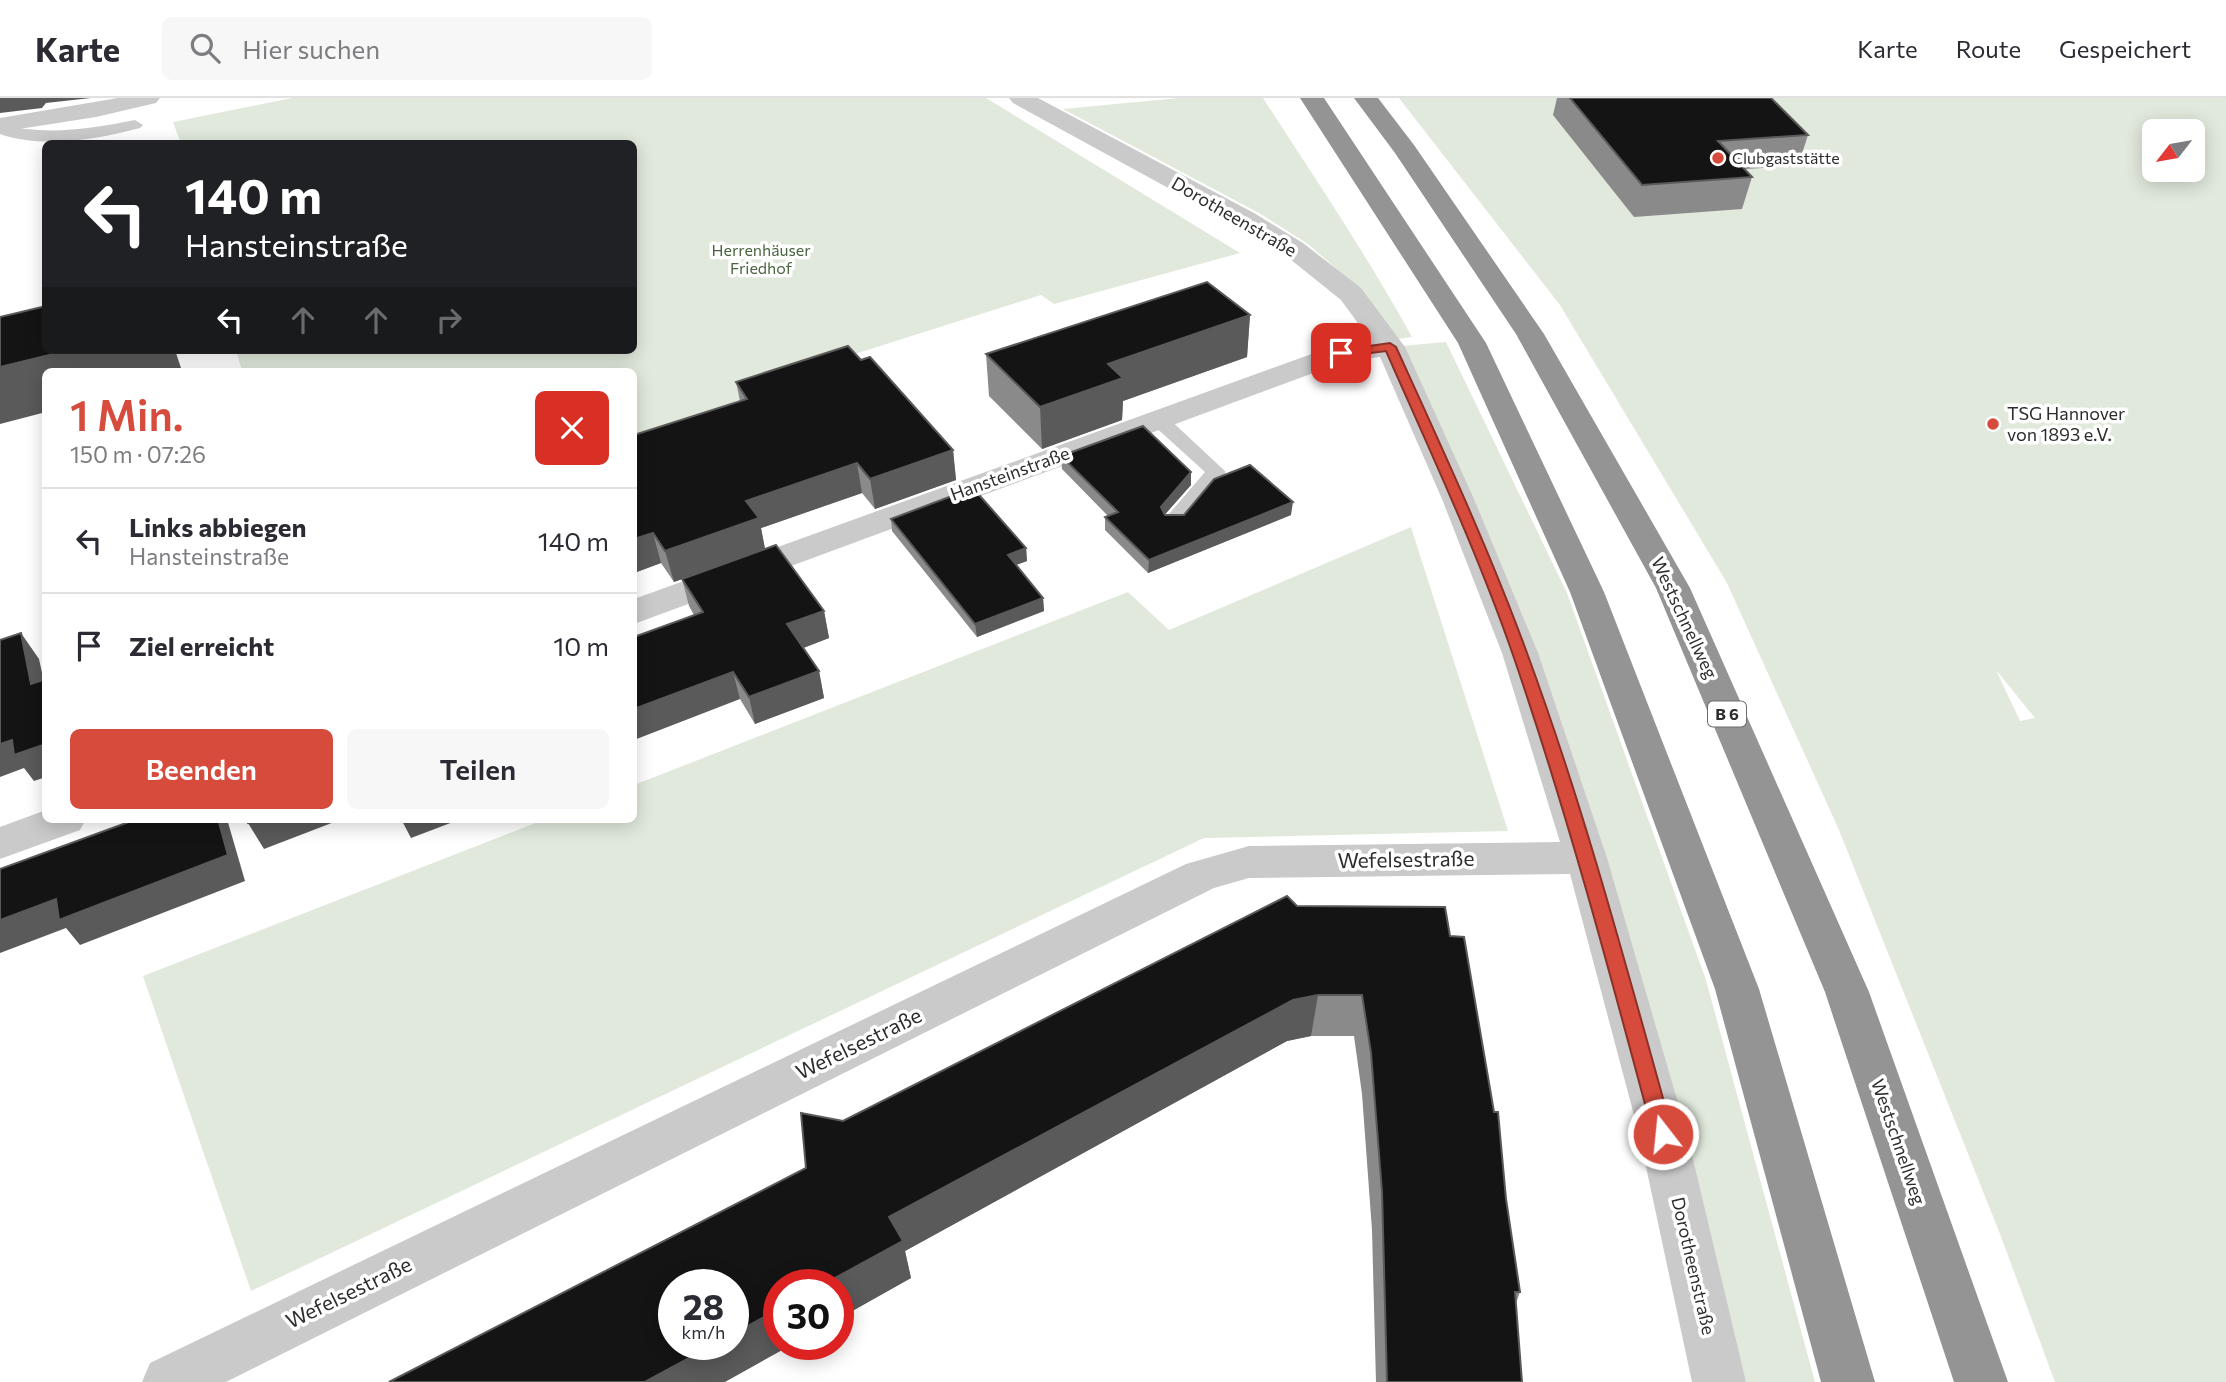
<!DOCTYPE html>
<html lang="de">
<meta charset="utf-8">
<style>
:root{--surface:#fff;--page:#f7f7f7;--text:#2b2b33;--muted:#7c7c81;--line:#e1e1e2;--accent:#d64b3c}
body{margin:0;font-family:Commissioner,sans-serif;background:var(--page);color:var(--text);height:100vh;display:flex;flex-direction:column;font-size:26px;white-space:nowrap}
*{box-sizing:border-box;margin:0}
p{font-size:23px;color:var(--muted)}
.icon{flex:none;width:38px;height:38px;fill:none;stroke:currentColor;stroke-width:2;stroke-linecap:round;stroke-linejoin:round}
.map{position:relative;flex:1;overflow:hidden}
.side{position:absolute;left:42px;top:270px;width:595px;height:455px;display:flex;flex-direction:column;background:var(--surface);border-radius:10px;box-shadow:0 4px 18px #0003}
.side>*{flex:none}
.guide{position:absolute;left:42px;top:42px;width:595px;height:214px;border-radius:10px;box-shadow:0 4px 18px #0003;background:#202124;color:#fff;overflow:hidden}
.needle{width:46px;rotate:239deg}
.controls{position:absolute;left:2142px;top:21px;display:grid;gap:14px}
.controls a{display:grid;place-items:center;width:63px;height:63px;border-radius:10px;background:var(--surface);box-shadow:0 4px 18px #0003;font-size:35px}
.speed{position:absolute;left:658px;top:1171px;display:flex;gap:14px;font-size:35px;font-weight:700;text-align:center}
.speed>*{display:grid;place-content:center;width:91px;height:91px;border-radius:50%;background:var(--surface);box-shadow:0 4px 18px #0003;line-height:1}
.speed small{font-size:18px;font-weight:400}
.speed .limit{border:10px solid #d22;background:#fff;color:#111}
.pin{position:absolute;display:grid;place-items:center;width:60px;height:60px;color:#fff;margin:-30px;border-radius:14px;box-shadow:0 4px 10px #0006}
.me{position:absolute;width:77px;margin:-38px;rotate:344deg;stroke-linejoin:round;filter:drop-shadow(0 0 5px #0008)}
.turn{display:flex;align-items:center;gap:24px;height:147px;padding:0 28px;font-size:32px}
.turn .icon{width:91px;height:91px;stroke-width:2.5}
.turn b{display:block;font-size:49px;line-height:60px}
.lanes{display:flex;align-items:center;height:66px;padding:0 28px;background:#0003;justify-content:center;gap:35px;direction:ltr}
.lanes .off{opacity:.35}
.round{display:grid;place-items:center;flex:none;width:74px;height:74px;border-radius:10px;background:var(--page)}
.overview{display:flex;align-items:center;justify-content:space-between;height:119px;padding:0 28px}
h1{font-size:42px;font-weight:600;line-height:52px;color:var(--accent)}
.action{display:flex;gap:14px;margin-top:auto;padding:14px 28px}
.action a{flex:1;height:80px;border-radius:10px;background:var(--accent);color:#fff;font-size:28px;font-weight:600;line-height:80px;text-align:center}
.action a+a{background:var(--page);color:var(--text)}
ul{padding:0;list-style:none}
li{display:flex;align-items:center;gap:21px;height:105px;padding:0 28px;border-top:2px solid var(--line)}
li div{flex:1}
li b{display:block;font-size:26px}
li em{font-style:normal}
header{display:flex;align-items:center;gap:42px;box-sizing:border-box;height:98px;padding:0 35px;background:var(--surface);border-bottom:2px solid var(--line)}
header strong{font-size:33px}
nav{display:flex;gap:38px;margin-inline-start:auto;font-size:24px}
.search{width:490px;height:63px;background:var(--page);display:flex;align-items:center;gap:18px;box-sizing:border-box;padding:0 24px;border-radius:10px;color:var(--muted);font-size:26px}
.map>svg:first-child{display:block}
</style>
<header>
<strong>Karte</strong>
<div class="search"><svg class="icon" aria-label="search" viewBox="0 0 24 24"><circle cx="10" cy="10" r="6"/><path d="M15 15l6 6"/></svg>Hier suchen</div>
<nav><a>Karte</a><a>Route</a><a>Gespeichert</a></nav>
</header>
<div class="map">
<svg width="2226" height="1284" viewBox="0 0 2226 1284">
<rect width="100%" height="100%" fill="#fff"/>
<path fill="#e0e9db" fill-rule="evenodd" d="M292 0H986L1240 155 1054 206 1041 197 839 261 634 368V273H242L236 252H634V46H181L173 24Z
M1179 0H1263C1314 79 1367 157 1412 239L1398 241 1362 193 1308 146 1259 115 1063 11Z
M1399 0H2226V1284H2055L2000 1136 1839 732 1727 485 1560 207ZM2154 33H2193V72H2154ZM1996 572 2035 620 2020 623Z
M1446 244 1567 495 1706 882 1815 1284H1719L1586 760 1390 249Z
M1411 429 1508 733 1204 740 251 1193 143 878 546 721H634V687L1128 494 1169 532Z"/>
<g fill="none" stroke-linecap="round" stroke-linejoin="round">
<path fill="#cacaca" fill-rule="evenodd" d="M135 22 143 27 140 30C99 41 42 51 0 36V26C45 38 90 31 135 22Z
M1159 316 1166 318 1226 374 1181 428H1167L1163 423 1205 374 1152 326 1149 322Z"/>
<path fill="#cacaca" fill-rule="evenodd" d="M118 0H160L156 5 96 19 0 34V20Z
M1009 0H1038L1254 115 1303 145 1361 190 1405 249 1474 401 1538 555 1607 760 1687 1036 1746 1284H1692L1639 1036 1570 776 1249 780 1214 790 226 1284H142L150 1265 1186 766 1249 748 1560 744 1502 555 1442 401 1380 259 1346 263 634 526V501L1331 249 1371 243 1341 202 1285 157 1236 127 1013 5Z
M46 712V721H86L80 732 0 761V729Z"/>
<path fill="#949494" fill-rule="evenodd" d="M1300 0H1324L1486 245 1604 494 1759 891 1875 1284H1821L1715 891 1570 494 1458 245Z
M1354 0H1378L1414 47 1544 236 1690 490 1869 894 2008 1284H1954L1825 894 1656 490 1516 236 1395 55Z"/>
</g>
<path fill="#8a8a8a" d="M1557 0H1771L1808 37 1798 68 1745 71 1752 79 1742 111 1634 119 1553 17Z
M1250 217 1247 259 1123 303 1122 322 1042 351 989 298 986 256Z
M861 262 953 352 956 382 875 411 862 395 761 430 765 451 674 484 661 465 634 475V337L740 303 736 284Z
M1061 358 1191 374V387L1165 416 1291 417 1148 475 1105 432V419L1108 418 1062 371Z
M891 421 1026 450 1027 463 1016 467 1043 500 1044 513 977 539 892 433Z
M682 481 824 513 829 540 803 550 819 573 824 600 755 626 740 601 689 508Z
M1297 808 1450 838 1506 1101 1520 1194 1516 1205 1522 1284H1376L1372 1132 1362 996 1354 938H1311L1287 943 905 1153 911 1180 838 1221V1186L806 1070 843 1023Z"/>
<path fill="#5a5a5a" d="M0 0H91L46 5 42 10 0 15Z
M1250 217 1247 259 1123 303 1122 322 1042 351 1040 309 1108 266Z
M70 252H175L182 273H46V314L0 326V269Z
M953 352 956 382 875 411 870 381Z
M857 365 862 395 761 430 765 451 674 484 665 453 746 403Z
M1191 374V387L1161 421V409Z
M1293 404 1291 417 1148 475 1149 462Z
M653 435 661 465 634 475V441Z
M1026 450 1027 463 1008 470V457Z
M1043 500 1044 513 977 539 975 526Z
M824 513 829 540 793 554 787 526Z
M21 535 39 561 46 593 31 586Z
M819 573 824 600 755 626 749 599Z
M733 574 740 601 634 642V611Z
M12 642 46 646V679L34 683 24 670 0 679V646Z
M218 721H227L245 783 80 847 66 830 0 855V822Z
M258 721H342L264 751 248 725Z
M401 721H461L411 740Z
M1318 897 1311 938 1287 943 905 1153 911 1180 838 1221V1186H824L889 1119 1293 902Z
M779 1211V1246H793L725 1284H645L715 1246H733V1236Z"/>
<path fill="#141414" stroke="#5a5a5a" stroke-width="2" d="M1570 0H1771L1808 37 1718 43 1752 79 1642 87Z
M1207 184 1250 217 1108 266 1123 280 1040 309 986 256Z
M46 208V252H70L0 269V219Z
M848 248 861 262 870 259 953 352 870 381 857 365 746 403 759 420 665 453 653 435 634 441V337L747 301 736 284Z
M1143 328 1191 374 1161 409 1165 417H1184L1214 381 1250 367 1293 404 1149 462 1105 419 1118 414 1061 358Z
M973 390 1026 450 1008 457 1043 500 975 526 891 421Z
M776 447 824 513 787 526 819 573 749 599 733 574 634 611V539L703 514 682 481Z
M21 535 31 586 46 581V646L14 657 12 642 0 646V542Z
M137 721H218L228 757 59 822 56 801 0 822V771Z
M247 721H258L248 725Z
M1287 798 1297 808 1445 809 1450 838 1464 839 1494 1014H1498L1506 1101 1520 1194H1515L1522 1284H1387L1382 1094 1371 955 1362 897H1318L1293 902 889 1119 903 1143 824 1186H779V1211L733 1236V1186H674V1246H715L645 1284H389L806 1070 801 1015 843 1023Z"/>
<path fill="#d64b3c" stroke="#8b3127" stroke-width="2" d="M1390 245 1396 249C1442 350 1489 451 1527 555 1585 712 1628 875 1673 1036L1670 1042 1663 1045 1656 1042 1653 1036C1610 875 1567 714 1513 557 1477 453 1430 353 1386 253L1341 259 1335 255 1341 252Z"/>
<g fill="#d64b3c" stroke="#fff" stroke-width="2.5">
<circle cx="1718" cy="60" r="7"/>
<circle cx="1993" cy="326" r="7"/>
</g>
<g text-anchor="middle" stroke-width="7" stroke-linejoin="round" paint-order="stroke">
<g font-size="16" fill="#2d2d2d" stroke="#fff" text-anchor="start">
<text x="1732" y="66">Clubgaststätte</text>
</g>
<g font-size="16" fill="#49643e" stroke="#fff">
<text x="761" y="158">Herrenhäuser<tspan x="761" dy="18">Friedhof</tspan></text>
</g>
<rect fill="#fff" stroke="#6c6c6c" stroke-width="2" x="1708" y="603.5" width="38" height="25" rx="5"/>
<g font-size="16" font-weight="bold" fill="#2d2d2d">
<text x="1727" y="622">B 6</text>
</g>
<g font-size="18" fill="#2d2d2d" stroke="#fff">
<text transform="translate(1234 119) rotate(30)" y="6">Dorotheenstraße</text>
<text transform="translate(1010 376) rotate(-20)" y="6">Hansteinstraße</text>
<text transform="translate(1684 520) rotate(65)" y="6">Westschnellweg</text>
<text transform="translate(1898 1044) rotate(71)" y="6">Westschnellweg</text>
<text transform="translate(1693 1168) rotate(77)" y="6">Dorotheenstraße</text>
</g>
<g font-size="18" fill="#2d2d2d" stroke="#fff" text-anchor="start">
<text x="2007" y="322">TSG Hannover<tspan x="2007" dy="21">von 1893 e.V.</tspan></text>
</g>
<g font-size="21" fill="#2d2d2d" stroke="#fff">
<text transform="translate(1406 762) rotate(-1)" y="7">Wefelsestraße</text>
<text transform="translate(859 946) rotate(-26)" y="7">Wefelsestraße</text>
<text transform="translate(349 1195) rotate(-26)" y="7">Wefelsestraße</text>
</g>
</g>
</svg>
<div class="controls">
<a><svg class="needle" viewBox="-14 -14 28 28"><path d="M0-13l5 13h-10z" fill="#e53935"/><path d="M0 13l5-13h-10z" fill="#7c7c81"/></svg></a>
</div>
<div class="speed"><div>28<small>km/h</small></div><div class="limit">30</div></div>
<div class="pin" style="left:1341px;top:255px;background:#d93025"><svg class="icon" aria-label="arrive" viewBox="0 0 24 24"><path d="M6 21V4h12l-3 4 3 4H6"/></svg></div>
<svg class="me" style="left:1663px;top:1036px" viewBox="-20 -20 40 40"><circle r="17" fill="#d64b3c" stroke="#fff" stroke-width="3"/><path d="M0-11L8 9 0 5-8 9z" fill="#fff"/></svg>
<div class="guide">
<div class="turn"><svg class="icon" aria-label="left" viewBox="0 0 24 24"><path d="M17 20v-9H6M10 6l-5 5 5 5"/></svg><div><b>140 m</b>Hansteinstraße</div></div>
<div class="lanes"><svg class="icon" aria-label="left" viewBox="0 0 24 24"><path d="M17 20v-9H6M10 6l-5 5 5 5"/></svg><svg class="icon off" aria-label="ahead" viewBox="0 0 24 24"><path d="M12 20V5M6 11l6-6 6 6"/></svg><svg class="icon off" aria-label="ahead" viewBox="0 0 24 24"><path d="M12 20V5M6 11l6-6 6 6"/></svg><svg class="icon off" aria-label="right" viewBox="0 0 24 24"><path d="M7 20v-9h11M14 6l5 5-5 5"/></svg></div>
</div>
<section class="side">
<div class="overview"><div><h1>1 Min.</h1><p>150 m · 07:26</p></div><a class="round" style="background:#d93025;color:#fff"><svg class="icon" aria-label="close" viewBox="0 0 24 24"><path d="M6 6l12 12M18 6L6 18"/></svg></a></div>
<ul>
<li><svg class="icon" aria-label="left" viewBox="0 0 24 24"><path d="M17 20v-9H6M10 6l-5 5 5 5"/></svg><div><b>Links abbiegen</b><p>Hansteinstraße</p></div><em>140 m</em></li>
<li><svg class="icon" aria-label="arrive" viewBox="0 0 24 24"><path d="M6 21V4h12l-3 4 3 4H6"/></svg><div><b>Ziel erreicht</b></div><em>10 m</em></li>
</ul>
<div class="action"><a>Beenden</a><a>Teilen</a></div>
</section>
</div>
